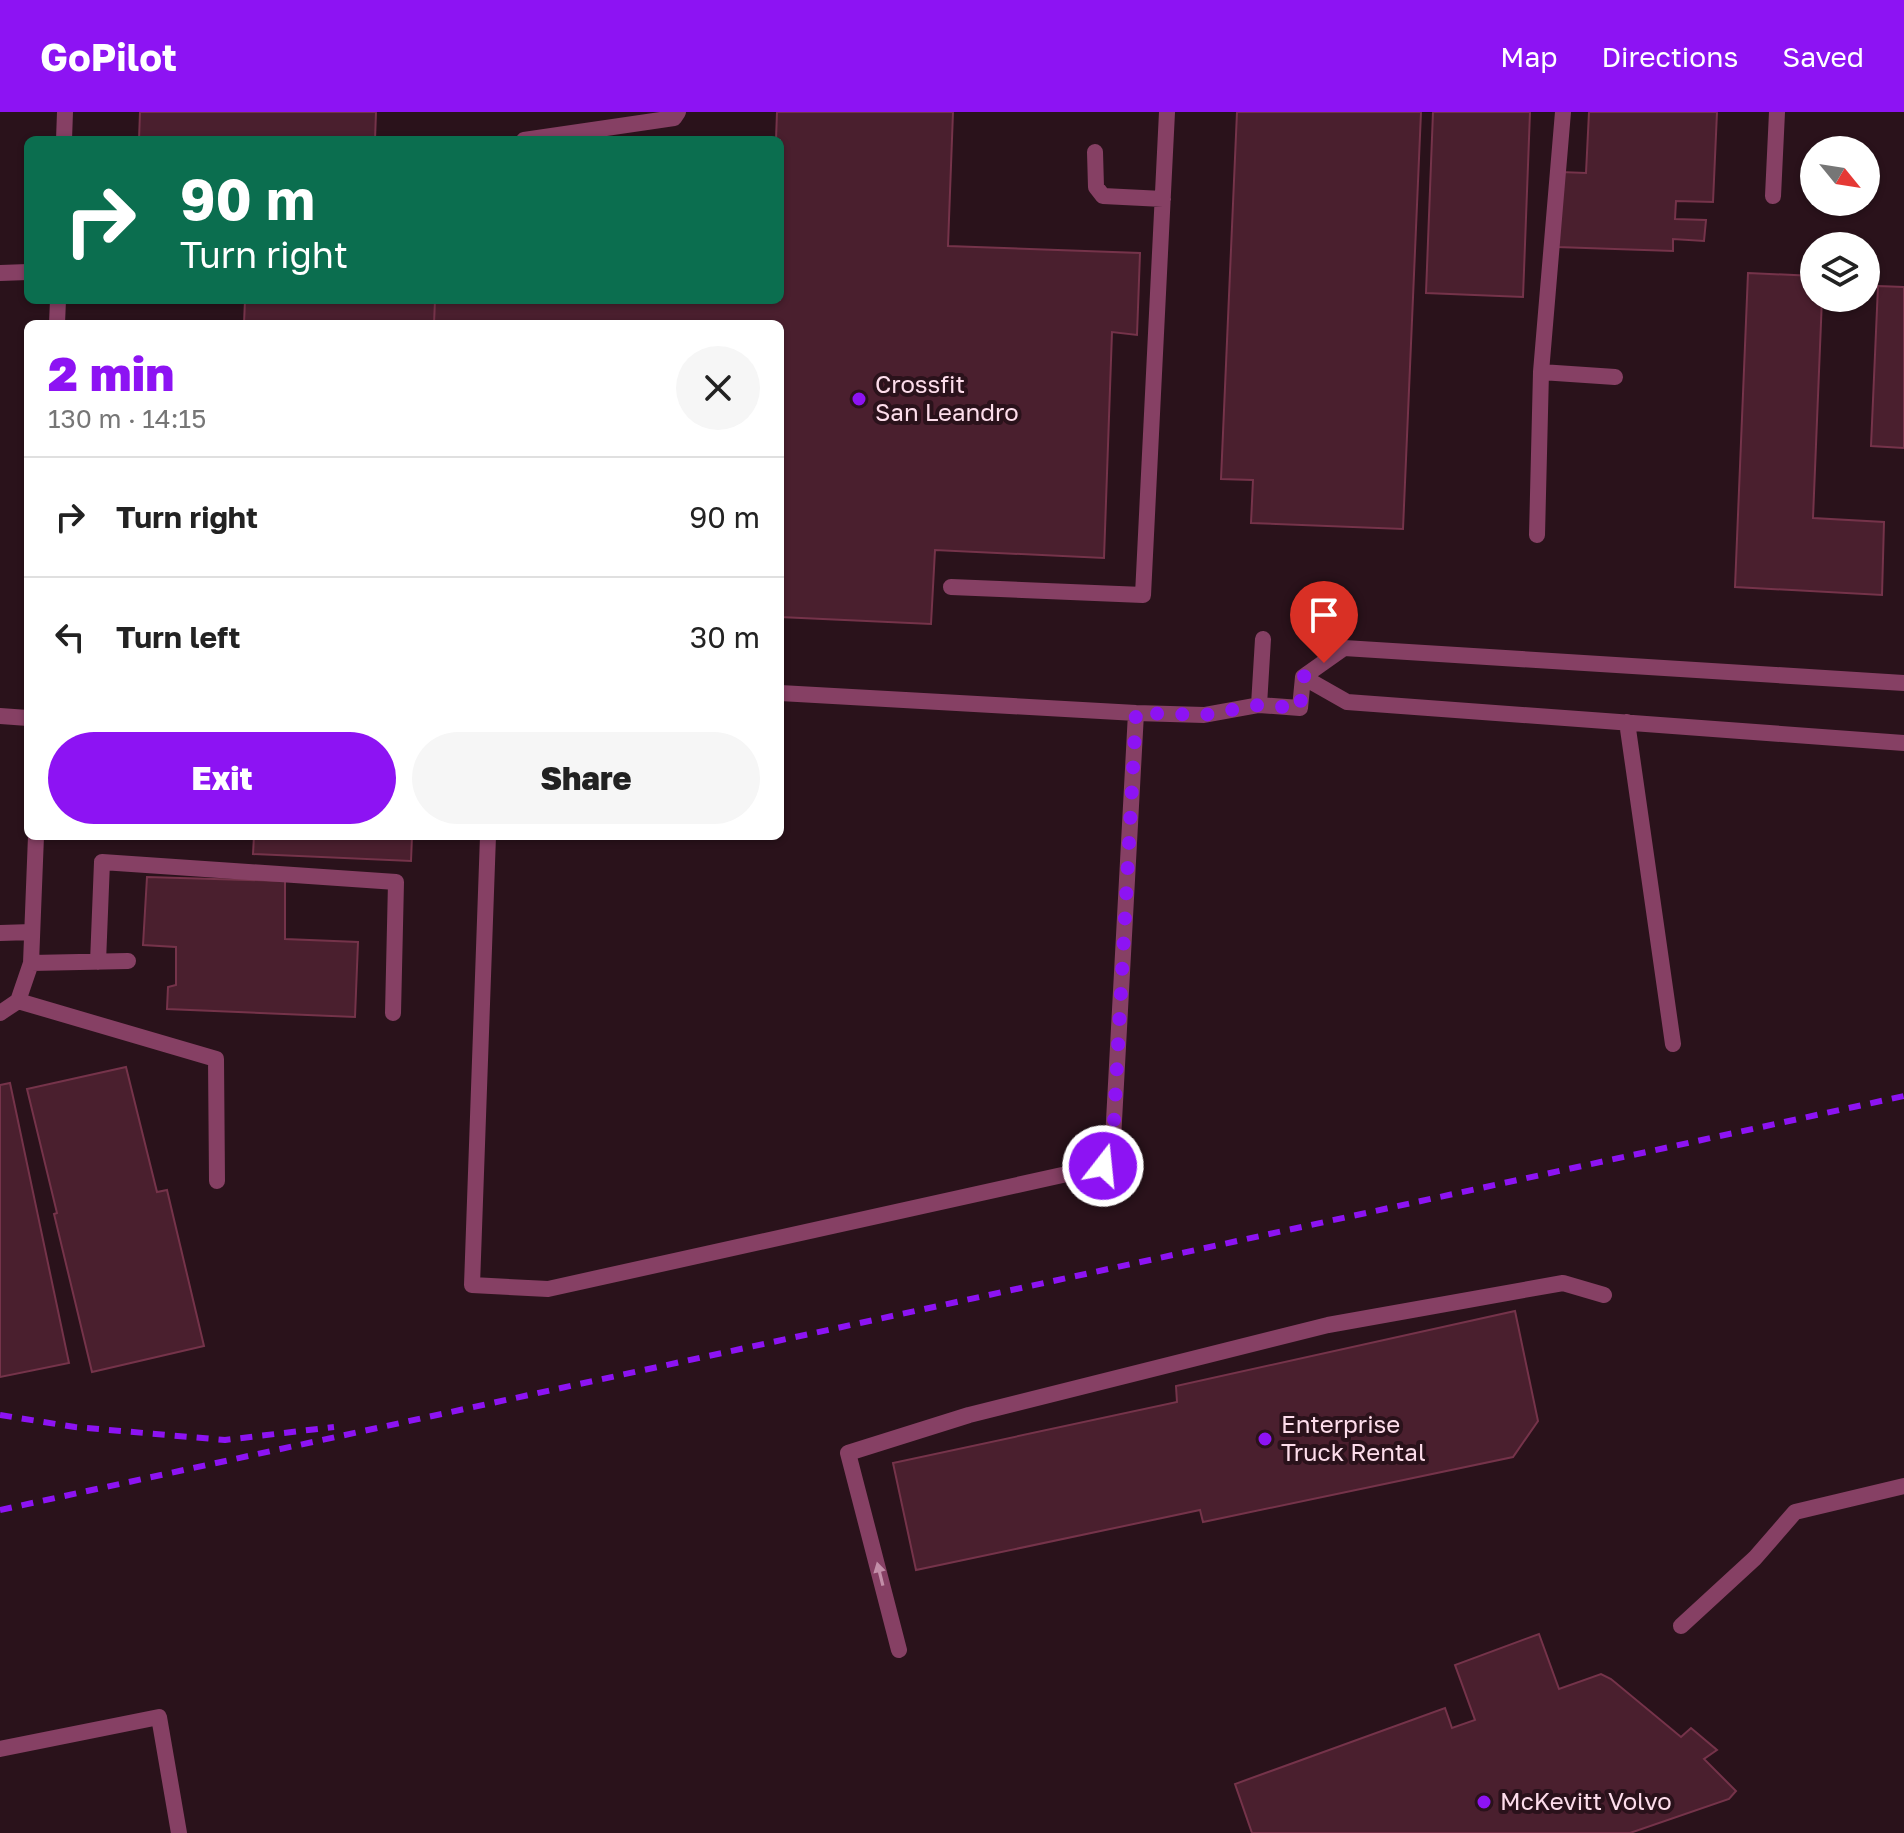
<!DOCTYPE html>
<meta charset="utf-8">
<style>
:root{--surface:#fff;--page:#f6f6f6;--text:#222;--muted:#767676;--line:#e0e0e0;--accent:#8d13f3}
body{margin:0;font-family:"Golos Text",sans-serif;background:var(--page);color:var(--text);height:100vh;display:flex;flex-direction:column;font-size:30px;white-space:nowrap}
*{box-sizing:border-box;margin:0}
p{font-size:26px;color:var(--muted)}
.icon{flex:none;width:44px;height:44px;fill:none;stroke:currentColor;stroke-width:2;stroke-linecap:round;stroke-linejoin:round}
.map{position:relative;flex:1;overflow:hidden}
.side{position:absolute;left:24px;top:208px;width:760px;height:520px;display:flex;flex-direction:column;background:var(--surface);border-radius:12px;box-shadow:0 2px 6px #0004}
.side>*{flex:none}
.top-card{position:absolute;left:24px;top:24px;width:760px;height:168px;border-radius:12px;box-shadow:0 2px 6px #0004;background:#0b6e4f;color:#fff;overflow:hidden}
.needle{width:52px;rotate:120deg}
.tools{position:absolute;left:1800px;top:24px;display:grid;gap:16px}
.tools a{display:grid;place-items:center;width:80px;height:80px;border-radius:50%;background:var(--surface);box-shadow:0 2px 6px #0004;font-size:40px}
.pin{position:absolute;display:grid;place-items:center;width:68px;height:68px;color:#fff;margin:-82px -34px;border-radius:50% 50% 50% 0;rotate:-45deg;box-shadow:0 0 8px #0007}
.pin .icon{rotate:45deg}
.me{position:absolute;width:88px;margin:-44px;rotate:16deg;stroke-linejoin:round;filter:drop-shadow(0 0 6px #0008)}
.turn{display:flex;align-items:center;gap:28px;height:168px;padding:0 24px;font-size:36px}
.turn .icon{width:104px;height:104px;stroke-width:2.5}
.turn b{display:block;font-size:56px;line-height:68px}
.round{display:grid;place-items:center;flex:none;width:84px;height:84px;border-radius:42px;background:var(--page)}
.headline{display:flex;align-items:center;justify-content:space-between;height:136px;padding:0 24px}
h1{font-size:48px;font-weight:800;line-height:60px;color:var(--accent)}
.button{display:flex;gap:16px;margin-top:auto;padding:16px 24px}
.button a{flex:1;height:92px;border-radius:48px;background:var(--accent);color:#fff;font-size:32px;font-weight:800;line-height:92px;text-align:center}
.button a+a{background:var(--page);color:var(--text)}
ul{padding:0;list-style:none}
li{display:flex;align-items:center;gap:24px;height:120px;padding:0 24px;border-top:2px solid var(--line)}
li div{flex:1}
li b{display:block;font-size:30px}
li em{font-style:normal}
header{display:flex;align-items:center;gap:48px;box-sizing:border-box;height:112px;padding:0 40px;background:var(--accent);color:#fff}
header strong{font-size:38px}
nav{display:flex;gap:44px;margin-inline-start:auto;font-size:28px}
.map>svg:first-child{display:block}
</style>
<header>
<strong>GoPilot</strong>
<nav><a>Map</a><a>Directions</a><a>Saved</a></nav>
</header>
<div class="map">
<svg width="1904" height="1721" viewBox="0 0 1904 1721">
<rect width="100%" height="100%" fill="#2a121b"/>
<path fill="#4a1f2e" stroke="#75334a" stroke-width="2" d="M140 0H376L375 28H139Z
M777 0H953L948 134 1140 141 1137 223 1112 220 1104 446 935 438 931 512 780 505V212H434L435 188H780V28H776Z
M1237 0H1421L1403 417 1251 411 1253 368 1221 367Z
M1433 0H1530L1523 185 1426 181Z
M1589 0H1717L1713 90 1676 89 1675 107 1706 108 1704 129 1673 127V139L1557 135 1561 60 1586 61Z
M1748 161 1814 164V186H1822L1813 406 1884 410 1882 483 1735 475Z
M1878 174 1904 175V336L1871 334Z
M245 188H435L434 212H244Z
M254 724H412L411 749 253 742Z
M147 765 285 769V827L358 830 355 905 167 897 168 875 176 873V835L143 833Z
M126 955 157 1080 167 1078 204 1234 92 1260 54 1102 57 1101 27 977Z
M10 971 69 1251 0 1265V973Z
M1515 1199 1538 1309 1513 1345 1203 1410 1200 1398 916 1458 893 1351 1177 1290 1176 1274Z
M1539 1522 1559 1577 1601 1562 1611 1567 1681 1625 1691 1616 1717 1638 1704 1647 1736 1679 1729 1687 1630 1721H1252L1235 1672 1445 1596 1452 1616 1475 1608 1455 1553Z"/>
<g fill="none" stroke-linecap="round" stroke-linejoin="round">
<path stroke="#864064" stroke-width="16" d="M64 28 65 0
M524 28 674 6 678 0
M1095 40 1096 75 1103 84 1163 87
M1773 84 1777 0
M0 161 28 160
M57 212 58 188
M1541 260 1615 265
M1537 423 1541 260 1563 0
M951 475 1143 483 1167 0
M1263 527 1259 593 1300 596 1303 565
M1904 571 1344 536 1303 565 1347 590 1904 631
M780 581 1136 601 1204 603 1259 593
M0 604 28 606
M1627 610 1673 932
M488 724 472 1173 548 1177 1103 1054 1112 1046 1136 601
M0 821 32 820
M98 850 102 750 396 770 393 901
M31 851 128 849
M18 889 216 947 217 1069
M0 901 18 889 31 851 36 724
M1681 1514 1755 1446 1795 1400 1904 1374
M899 1538 848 1341 969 1303 1328 1213 1563 1171 1604 1183
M0 1637 159 1605 179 1721"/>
<path stroke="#8d13f3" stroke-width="6" stroke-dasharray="12 10" stroke-linecap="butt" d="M0 1303 75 1315 225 1328 334 1315
M0 1398 1904 984"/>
</g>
<defs><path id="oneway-solid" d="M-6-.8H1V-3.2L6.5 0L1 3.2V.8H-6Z" transform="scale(2)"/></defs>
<use fill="#c28ea8" href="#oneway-solid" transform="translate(880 1462) rotate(-104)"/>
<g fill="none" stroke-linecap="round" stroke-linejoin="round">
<path stroke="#8d13f3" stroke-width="14" stroke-dasharray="0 25.2" d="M1103 1054 1112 1046 1136 601 1204 603 1259 593 1300 596 1303 565 1324 551"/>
</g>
<g fill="#8d13f3" stroke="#2a121b" stroke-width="3">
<circle cx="859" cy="287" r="8"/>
<circle cx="1265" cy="1327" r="8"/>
<circle cx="1484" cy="1690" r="8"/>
</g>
<g text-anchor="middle" stroke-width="8" stroke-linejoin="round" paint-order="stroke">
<g font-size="24" fill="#fdddeb" stroke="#2a121b" text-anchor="start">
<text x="875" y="281">Crossfit<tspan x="875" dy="28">San Leandro</tspan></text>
<text x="1281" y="1321">Enterprise<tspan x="1281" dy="28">Truck Rental</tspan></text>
<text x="1500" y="1698">McKevitt Volvo</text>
</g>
</g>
</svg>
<div class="tools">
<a><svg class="needle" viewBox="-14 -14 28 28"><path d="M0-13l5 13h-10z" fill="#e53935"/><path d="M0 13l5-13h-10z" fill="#767676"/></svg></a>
<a><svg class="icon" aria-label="layers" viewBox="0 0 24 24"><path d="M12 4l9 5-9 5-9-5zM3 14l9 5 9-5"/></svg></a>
</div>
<div class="pin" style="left:1324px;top:551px;background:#d93025"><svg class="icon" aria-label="arrive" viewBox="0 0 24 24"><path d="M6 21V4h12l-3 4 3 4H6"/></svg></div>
<svg class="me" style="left:1103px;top:1054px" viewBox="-20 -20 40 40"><circle r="17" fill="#8d13f3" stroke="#fff" stroke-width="3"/><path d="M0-11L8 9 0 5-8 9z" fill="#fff"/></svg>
<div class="top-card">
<div class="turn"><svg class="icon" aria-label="right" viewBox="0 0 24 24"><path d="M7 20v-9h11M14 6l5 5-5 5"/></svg><div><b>90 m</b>Turn right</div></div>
</div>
<section class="side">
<div class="headline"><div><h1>2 min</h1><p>130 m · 14:15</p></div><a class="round"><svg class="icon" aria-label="close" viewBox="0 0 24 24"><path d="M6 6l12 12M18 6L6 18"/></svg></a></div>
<ul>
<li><svg class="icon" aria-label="right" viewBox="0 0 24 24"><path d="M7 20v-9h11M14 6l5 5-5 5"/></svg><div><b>Turn right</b></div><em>90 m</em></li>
<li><svg class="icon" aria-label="left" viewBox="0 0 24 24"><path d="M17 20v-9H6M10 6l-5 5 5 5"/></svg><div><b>Turn left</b></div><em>30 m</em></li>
</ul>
<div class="button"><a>Exit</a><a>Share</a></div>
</section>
</div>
